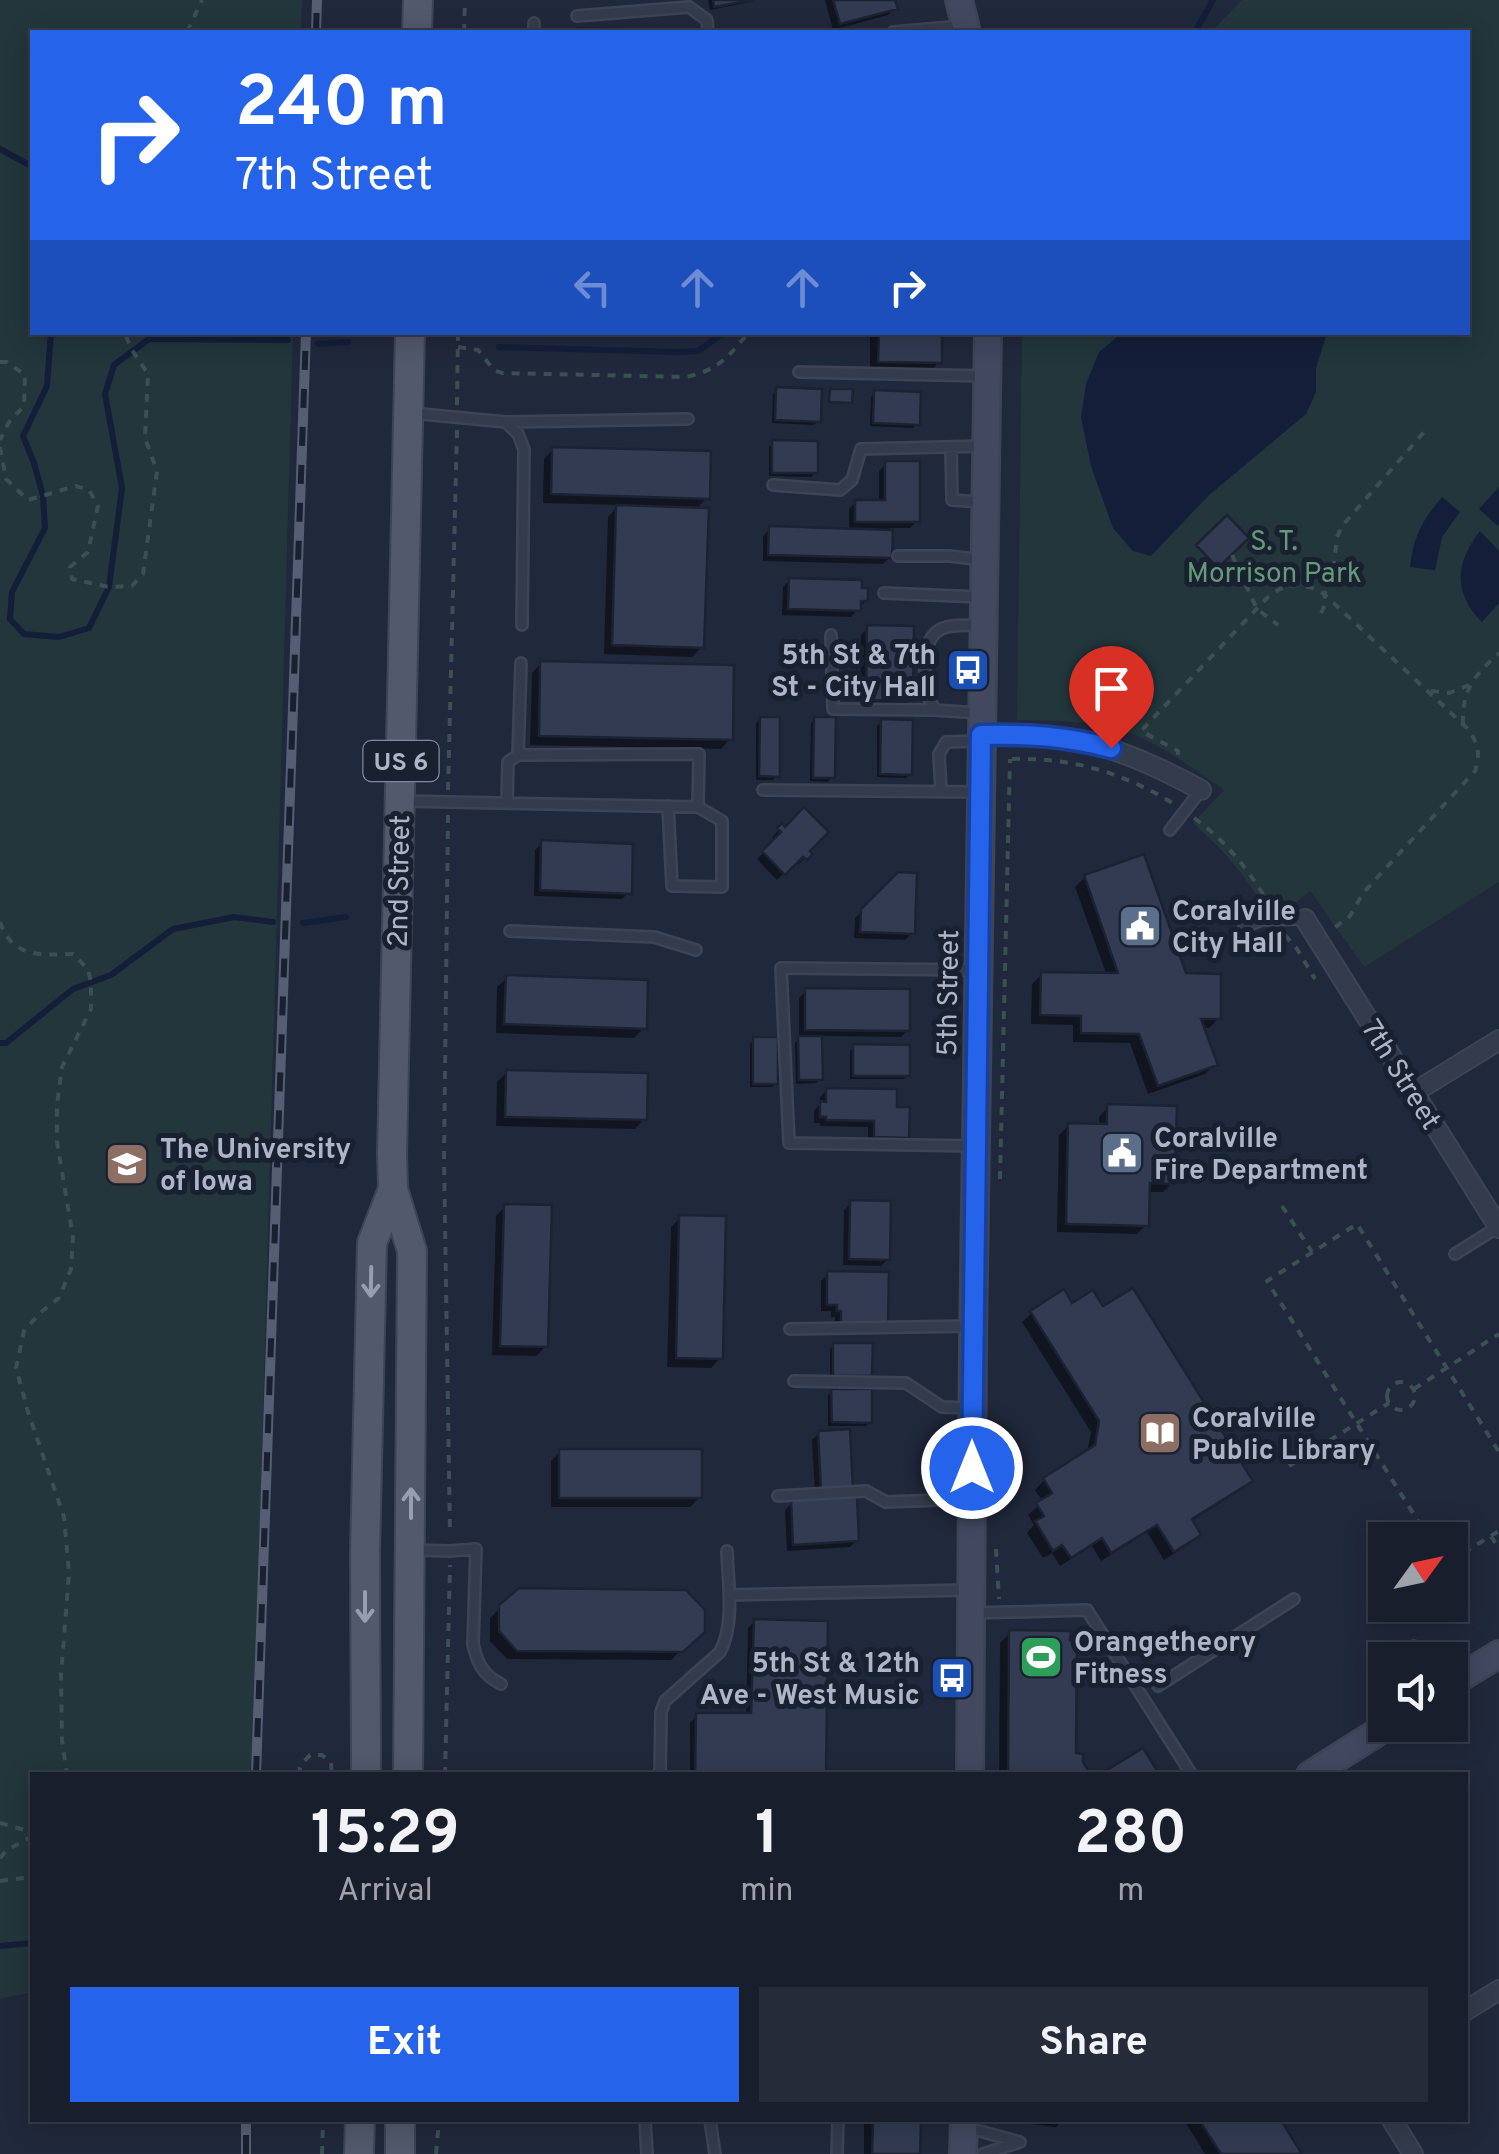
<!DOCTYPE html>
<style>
:root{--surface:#181e2c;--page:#252b38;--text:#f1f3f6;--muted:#9fa2a9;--line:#363c48;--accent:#2563eb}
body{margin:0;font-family:Overpass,sans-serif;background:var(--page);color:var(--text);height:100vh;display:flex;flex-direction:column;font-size:38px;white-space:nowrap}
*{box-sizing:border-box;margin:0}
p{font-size:32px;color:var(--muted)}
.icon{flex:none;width:55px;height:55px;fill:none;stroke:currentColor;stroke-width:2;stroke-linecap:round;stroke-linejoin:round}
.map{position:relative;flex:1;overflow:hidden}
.side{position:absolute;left:30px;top:1772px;width:1438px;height:350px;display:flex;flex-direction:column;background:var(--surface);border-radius:0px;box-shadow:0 5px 25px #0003,0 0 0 2px var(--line)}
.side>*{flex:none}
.guide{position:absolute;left:30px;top:30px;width:1440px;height:305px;border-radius:0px;box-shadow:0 5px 25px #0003,0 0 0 2px var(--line);background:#2563eb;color:#fff;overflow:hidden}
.needle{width:65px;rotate:57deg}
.controls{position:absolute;left:1368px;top:1522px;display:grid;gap:20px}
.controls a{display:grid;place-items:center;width:100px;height:100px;border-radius:0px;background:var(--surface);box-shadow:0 5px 25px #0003,0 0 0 2px var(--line);font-size:50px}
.pin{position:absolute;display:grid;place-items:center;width:85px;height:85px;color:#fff;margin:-102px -42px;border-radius:50% 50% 50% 0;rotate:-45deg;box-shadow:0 0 10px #0007}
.pin .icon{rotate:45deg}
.me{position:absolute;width:110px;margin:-55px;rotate:0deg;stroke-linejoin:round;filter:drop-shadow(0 0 8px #0008)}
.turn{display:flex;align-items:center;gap:35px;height:210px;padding:0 40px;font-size:45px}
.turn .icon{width:130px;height:130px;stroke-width:2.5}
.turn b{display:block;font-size:70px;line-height:85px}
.lanes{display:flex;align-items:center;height:95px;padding:0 40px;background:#0003;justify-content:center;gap:50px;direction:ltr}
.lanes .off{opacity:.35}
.eta{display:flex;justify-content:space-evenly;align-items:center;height:170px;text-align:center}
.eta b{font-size:60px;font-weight:700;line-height:70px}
.primary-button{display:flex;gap:20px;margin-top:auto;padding:20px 40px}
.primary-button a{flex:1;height:115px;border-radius:0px;background:var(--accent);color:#fff;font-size:40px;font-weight:700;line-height:115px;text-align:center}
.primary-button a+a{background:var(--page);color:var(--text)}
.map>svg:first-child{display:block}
</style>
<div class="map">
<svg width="1499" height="2154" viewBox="0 0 1499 2154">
<rect width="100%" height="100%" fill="#20283b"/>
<path fill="#22363c" d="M0 0H302L301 32H32V332L293 333 253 1775H32V1992L0 1999Z
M1242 0H1499V882L1364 967 1310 891 1294 904 1264 907C1245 874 1221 848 1193 823L1224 790C1195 770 1161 744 1128 732 1092 720 1054 721 1017 720L1022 333 1468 332V32H1211Z"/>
<path fill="#131e39" d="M1122 333H1327L1316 368V392L1306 414 1208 496 1151 556 1133 551 1113 528 1091 466 1081 417 1086 384 1099 352Z
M1499 487V524L1498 526 1479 509Z
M1442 497 1460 512 1442 537 1435 570 1410 567C1414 535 1422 521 1442 497Z
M1480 531 1499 551V603L1482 622C1453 593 1455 563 1480 531Z"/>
<path fill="#0007" d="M708 0H753L751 2 710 10Z
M825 0H893L895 8 888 15 833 30Z
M870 332H940L939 362 930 372 870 371Z
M777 390 819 421 814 425 772 423 773 394Z
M875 393 917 424 913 428 870 426 871 397Z
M773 443 816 472 811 477 769 476V447Z
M553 449 707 498 695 510 702 647 692 657 604 654 608 517 619 505 543 503 544 459Z
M886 464 917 521 910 528H890V557L883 564 763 561V536L770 529 849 531V509L856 502H879V471Z
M790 580 866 600 851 617 782 615 783 587Z
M868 628 910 700 903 707 860 706 861 635Z
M541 663 730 739 721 749 530 745 532 673Z
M761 719 777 776 773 780H756V723Z
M815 719 832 777 828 782 810 781 811 723Z
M882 722 910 774 906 778 877 777V726Z
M782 827 809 854 798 865 795 862 777 880 757 859 776 841 772 837Z
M542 843 629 892 622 899 534 896 535 850Z
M899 875 912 933 905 940 854 938 855 918Z
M1085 877 1219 1018 1209 1028H1202L1215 1064 1205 1074 1148 1094 1130 1043 1073 1042V1025L1031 1024 1032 984 1042 974 1107 976 1075 887Z
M507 978 644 1028 634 1038 496 1033 497 987Z
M806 991 908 1030 901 1037 820 1036 821 1079 816 1083 796 1084 795 1043 799 1039V998Z
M754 1040 776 1083 772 1087H750V1044Z
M854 1047 908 1075 904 1079H850V1051Z
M507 1072 644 1119 635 1129 496 1126 497 1082Z
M827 1090 895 1109 907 1137 900 1144 868 1143V1127L820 1126V1123H814V1111L820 1104V1097Z
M1108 1107 1173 1182 1163 1192H1147L1146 1225 1137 1234 1057 1232 1059 1135 1069 1125 1099 1126V1117Z
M851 1203 888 1259 881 1266 843 1265 844 1210Z
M505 1207 546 1346 536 1356 492 1355 496 1216Z
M680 1218 720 1358 711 1368 667 1367 671 1227Z
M828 1274 886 1322 879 1329 835 1328V1317H831V1311H821V1281Z
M1071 1306 1102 1309 1250 1480 1241 1490 1190 1522 1198 1534 1189 1544 1164 1560 1147 1532 1101 1561 1092 1546 1060 1566 1052 1553 1043 1558 1027 1533 1034 1525 1028 1515 1043 1502 1035 1490 1044 1480 1087 1453 1091 1432 1022 1322 1032 1313Z
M834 1345 870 1375 866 1380 830 1379V1349Z
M833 1391 870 1422 866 1426H828V1395Z
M819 1433 851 1488 815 1496 812 1440Z
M560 1452 700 1497 690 1507H551V1461Z
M792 1503 857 1540 850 1547 787 1551 785 1510Z
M519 1590 702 1631 671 1660 507 1659 490 1641V1618Z
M755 1621 824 1775H690V1723L697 1716 746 1715 748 1628Z
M1010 1633 1068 1643 1073 1756 1088 1775H999L1000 1643Z
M523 2120H548L545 2123 524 2124Z
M864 2120H918V2154H864Z
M993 2120H1063L1056 2127Z
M1184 2120H1278L1299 2154H1205Z"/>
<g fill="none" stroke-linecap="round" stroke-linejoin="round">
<path stroke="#131e39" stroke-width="6" d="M1195 32 1213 0
M0 149 31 166 32 169
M51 332 47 386 23 436 34 463 43 496 45 528 12 592 10 619 24 634 59 637 89 628 109 587 122 488 105 394 114 365 149 339 288 340
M318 344 348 342
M499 347 678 352 698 351 725 332
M303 923 346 917
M0 1043H6L73 989 111 975 173 929 234 917 273 922
M0 1946 32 1943"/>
</g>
<path fill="#323b52" stroke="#1b2232" stroke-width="2.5" d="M713 0H753L714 7Z
M833 0H895L898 9 840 24Z
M577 28 688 31V32H577Z
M879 332H942V363L878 362Z
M776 387 822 389 821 422 775 420Z
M830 389H853L852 403 829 402Z
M874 390 921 392 920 425 873 423Z
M772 440 818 441V473H772Z
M552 447 711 451 710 499 551 494Z
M885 461H920V522H855V500H885Z
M616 505 709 508 704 648 612 645Z
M1227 515 1249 538 1218 568 1196 545Z
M769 526 893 530 892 558 768 555Z
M789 578 862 580V588H868V601H861V611L788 609Z
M867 625 914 626 913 701 866 700Z
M540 661 734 665 733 740 539 736Z
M760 717H780V777L759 776Z
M814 717H836L835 778H813Z
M881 719 913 720 912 775 880 774Z
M804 807 829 832 810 851 813 854 807 860 803 857 785 875 762 851 781 832 777 828 782 823 785 827Z
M541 840 633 844 632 894 540 890Z
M1144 854 1186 973 1221 974V1019H1201L1218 1065 1158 1086 1139 1034 1081 1033V1016L1040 1015 1041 972 1118 973 1084 875Z
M898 872 917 873 915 934 860 932 861 909Z
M506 975 648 980 647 1029 504 1024Z
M805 988 910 989V1031L805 1030Z
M798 1036H822L823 1080H799Z
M753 1037H778V1084H753Z
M853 1044 910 1045V1076H853Z
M506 1070 648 1073 647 1120 505 1117Z
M826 1088 897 1089V1107H910L909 1138 874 1137V1121L826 1120V1117H820V1101L826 1102Z
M1107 1104 1177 1106 1175 1184 1150 1183 1149 1226 1066 1224 1068 1123 1107 1124Z
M850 1200 891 1201 890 1260 849 1259Z
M504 1204 552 1205 548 1347 500 1346Z
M679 1215 726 1216 723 1359 676 1358Z
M827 1271 889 1272 888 1323 841 1322V1311H837V1305H827Z
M1133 1288 1253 1481 1192 1519 1201 1535 1174 1552 1157 1525 1111 1553 1102 1538 1071 1558 1062 1545 1053 1551 1035 1521 1044 1516 1036 1503 1052 1493 1043 1478 1095 1445 1099 1421 1030 1311 1064 1289 1072 1303 1093 1290 1103 1306Z
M833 1343H873L872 1376H833Z
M831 1389H872V1423L832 1422Z
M850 1429 853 1489 821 1490 818 1431Z
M559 1449H702V1498H559Z
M857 1497 859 1541 793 1545 791 1500Z
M519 1588 686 1590 705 1610V1632L683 1652 517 1651 499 1631V1605Z
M754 1619 828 1621 826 1775H695L696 1713H751Z
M1009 1630 1071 1631 1070 1640H1077L1076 1753 1083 1754V1762L1091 1775H1008Z
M1143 1748 1160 1775H1099Z
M873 2120H921L920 2154H872Z
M1199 2120H1281L1302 2154H1221Z"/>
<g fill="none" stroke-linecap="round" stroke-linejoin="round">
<g stroke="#3d4455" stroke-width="14">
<path id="lane" d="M577 16 689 7 707 20 708 32
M534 32V23
M893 32 963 26
M799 372 985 376
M411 413 506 422 518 434 524 449 522 625
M506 422 688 419
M951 447 952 500 980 502
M773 485 840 490 852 480 861 449 984 446
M898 556H950L982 560
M884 593 980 597
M831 635 833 709 935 710
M926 652C933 621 953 626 979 625
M925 669V691L935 710 978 713
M763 790 978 792
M941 792 939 754 946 742 978 741
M403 801 698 807 699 754 518 755 521 663
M507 803 508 762 518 755
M668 806 672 886 722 887V821L698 807
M1170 830 1201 790
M1244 927 1262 920 1305 919
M510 931 654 937 696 950
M975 1146 789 1143 781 968 975 970
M1455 1254 1498 1227
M790 1329 970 1326
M794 1381 906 1383 942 1407 969 1408
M778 1496 866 1491 886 1502 967 1499
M414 1550 450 1551 476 1549 473 1644C477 1663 483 1675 501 1684
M729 1595 969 1590
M974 1613 1087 1610 1192 1775
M1414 1646 1422 1660
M1158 1686 1294 1599
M660 1775 661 1712 665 1701 720 1652C735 1624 728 1583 727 1551
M645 2120 647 2154
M710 2120 715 2154
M969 2128 1020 2142 983 2154
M837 2154 838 2120"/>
</g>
<g stroke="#3d4455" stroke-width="22">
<path id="street" d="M981 735C1075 733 1119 745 1201 790
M1305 919 1499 1228
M1413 1093 1499 1040
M1465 2011 1499 1990
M1392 2120 1413 2154"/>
</g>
<g stroke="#3d4455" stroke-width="30">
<path id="secondary" d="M959 0 967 32
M1450 1684 1499 1654
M970 1775 973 1341 988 332
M1310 1775 1389 1725
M963 2154 964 2120"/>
</g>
<g stroke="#3d4455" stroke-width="32">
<path id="primary" d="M417 32 418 0
M366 1775 365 1555 372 1243 393 1189
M408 1775 412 1251 393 1189 392 1154 410 332
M359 2154 360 2120
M400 2154V2120"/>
</g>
<path stroke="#3b4f55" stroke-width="4" stroke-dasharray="8 8" stroke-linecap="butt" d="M190 32 189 28 202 0
M464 32 465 0
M458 347 478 350 494 370 502 373 686 377C719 370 728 357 749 332
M0 362H7L25 375 24 406 9 422 0 440
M457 405 458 332
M0 447 6 479 28 500 76 486 89 490 98 506 88 552 70 567 72 579 109 587 132 586 143 574 157 471 145 438 148 374 132 350 124 332
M1232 555 1257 609 1278 625
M1321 613 1326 603 1324 594 1332 581 1337 537 1342 526 1425 431
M1431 691 1449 693 1469 685
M1463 724C1462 689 1474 676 1499 653
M1178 755V751L1141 731 1266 599C1284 582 1303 581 1324 594L1467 728C1478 743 1481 753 1475 771L1363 893 1350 916 1333 929
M1012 759C1070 757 1125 773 1174 804
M448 790 457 430
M448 815 444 1159 450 1535
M1194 818C1226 841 1249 870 1269 904
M0 922C12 958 41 955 73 954L88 969 91 983V1009L62 1067 57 1105V1142L73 1237 71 1269 59 1298 41 1312 24 1331 16 1368 28 1412 64 1517 69 1573 61 1675 62 1740 67 1775
M1285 935 1297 949 1315 979
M1000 1179 1010 759
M1282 1206 1312 1252
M1387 1396a14 14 0 1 1 28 0a14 14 0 1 1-28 0Z
M1414 1389 1499 1334
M1289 1466 1389 1403
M1491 1536 1499 1549
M1430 1540 1267 1281 1357 1224 1499 1452
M996 1549 999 1599
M1450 1561 1499 1531
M298 1775 301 1765 310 1755H322L331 1763 332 1775
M445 1775 450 1565
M0 1823 32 1832
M0 1858 6 1851 32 1836
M0 1881 32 1877
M322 2154 323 2120
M436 2154 439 2120"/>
<use href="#lane" stroke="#343b4c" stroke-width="9"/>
<use href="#street" stroke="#343b4c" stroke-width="18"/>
<use href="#secondary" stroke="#42495f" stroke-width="25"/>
<use href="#primary" stroke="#52596c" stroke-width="28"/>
<g stroke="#565e73" stroke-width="10">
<path id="rail" d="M316 32 317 0
M256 1775 306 332
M246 2154V2120"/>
</g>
<use href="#rail" stroke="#192030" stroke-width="6" stroke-dasharray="19" stroke-linecap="butt"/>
</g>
<defs><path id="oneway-shaft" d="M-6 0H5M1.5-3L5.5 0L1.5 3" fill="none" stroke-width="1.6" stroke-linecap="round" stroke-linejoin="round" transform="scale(2.5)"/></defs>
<g stroke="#989eb1">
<use href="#oneway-shaft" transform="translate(371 1282) rotate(91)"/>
<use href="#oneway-shaft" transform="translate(411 1503) rotate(-90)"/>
<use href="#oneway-shaft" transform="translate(365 1607) rotate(90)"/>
</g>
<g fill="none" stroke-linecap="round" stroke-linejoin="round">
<g stroke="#184099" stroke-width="25">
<path id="route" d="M972 1468 981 735C1029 734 1064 736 1111 748"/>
</g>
<use href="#route" stroke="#2563eb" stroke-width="18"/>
</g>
<defs>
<g id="bus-square" transform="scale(2.25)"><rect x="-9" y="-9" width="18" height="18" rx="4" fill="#1a4fb4" stroke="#192030"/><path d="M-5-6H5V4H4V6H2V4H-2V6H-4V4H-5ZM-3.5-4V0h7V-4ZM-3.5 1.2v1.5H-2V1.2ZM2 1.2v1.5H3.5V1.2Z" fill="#fff"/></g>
<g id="civic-square" transform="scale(2.25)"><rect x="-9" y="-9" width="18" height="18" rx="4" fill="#5c6f8a" stroke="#192030"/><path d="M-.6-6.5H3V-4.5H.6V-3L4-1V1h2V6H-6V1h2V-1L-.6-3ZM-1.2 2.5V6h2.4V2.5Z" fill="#fff"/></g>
<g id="university-square" transform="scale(2.25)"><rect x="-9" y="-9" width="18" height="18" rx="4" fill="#8d6e63" stroke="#192030"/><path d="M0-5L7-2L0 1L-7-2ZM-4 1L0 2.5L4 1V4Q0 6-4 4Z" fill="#fff"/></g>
<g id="library-square" transform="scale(2.25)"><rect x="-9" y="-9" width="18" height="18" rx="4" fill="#8d6e63" stroke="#192030"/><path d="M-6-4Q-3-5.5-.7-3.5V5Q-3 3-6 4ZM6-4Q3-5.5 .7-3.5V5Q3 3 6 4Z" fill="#fff"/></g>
<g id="stadium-square" transform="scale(2.25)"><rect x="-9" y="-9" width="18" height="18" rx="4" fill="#2e9e5b" stroke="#192030"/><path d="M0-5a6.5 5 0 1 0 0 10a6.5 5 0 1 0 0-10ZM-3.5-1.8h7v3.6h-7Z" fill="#fff"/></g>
</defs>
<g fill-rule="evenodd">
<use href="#bus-square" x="968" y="670"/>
<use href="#civic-square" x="1140" y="926"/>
<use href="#civic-square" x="1122" y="1153"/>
<use href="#university-square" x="127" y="1164"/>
<use href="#library-square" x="1160" y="1433"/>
<use href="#stadium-square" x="1041" y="1657"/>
<use href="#bus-square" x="952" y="1678"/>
</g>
<g text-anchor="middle" stroke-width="10" stroke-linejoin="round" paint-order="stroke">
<rect fill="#192030" stroke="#82889a" stroke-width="2.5" x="363.5" y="741" width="75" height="40" rx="8"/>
<g font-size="25" font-weight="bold" fill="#afb5c8">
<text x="401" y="770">US 6</text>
</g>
<g font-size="28" fill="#649a78" stroke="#192030">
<text x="1274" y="550">S. T.<tspan x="1274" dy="32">Morrison Park</tspan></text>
</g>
<g font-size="28" font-weight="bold" fill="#afb5c8" stroke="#192030" text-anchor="start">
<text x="936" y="664" text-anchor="end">5th St &amp; 7th<tspan x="936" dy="32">St - City Hall</tspan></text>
<text x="1172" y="920">Coralville<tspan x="1172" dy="32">City Hall</tspan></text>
<text x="1154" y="1147">Coralville<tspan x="1154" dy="32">Fire Department</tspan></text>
<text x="160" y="1158">The University<tspan x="160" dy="32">of Iowa</tspan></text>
<text x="1192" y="1427">Coralville<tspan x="1192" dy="32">Public Library</tspan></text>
<text x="1074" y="1651">Orangetheory<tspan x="1074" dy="32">Fitness</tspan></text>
<text x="920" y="1672" text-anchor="end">5th St &amp; 12th<tspan x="920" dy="32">Ave - West Music</tspan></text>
</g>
<g font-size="28" fill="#afb5c8" stroke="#192030">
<text transform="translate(398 881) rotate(-89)" y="10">2nd Street</text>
<text transform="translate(947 993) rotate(-89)" y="10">5th Street</text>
<text transform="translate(1402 1074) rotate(58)" y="10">7th Street</text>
</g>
</g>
</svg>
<div class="controls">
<a><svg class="needle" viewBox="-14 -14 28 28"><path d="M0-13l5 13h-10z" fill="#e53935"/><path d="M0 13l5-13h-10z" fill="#9fa2a9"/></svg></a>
<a><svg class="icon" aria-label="sound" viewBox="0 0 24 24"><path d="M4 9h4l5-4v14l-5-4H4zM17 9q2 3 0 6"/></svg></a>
</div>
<div class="pin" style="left:1111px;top:748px;background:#d93025"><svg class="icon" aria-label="arrive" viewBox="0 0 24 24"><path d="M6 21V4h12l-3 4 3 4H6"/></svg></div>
<svg class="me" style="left:972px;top:1468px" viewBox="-20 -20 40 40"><circle r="17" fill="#2563eb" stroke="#fff" stroke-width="3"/><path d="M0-11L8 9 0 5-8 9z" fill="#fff"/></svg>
<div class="guide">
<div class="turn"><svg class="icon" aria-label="right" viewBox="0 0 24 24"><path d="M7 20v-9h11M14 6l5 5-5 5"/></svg><div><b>240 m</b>7th Street</div></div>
<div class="lanes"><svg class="icon off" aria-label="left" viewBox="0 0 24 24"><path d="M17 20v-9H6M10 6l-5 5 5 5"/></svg><svg class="icon off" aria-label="ahead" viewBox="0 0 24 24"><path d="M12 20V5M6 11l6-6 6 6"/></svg><svg class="icon off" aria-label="ahead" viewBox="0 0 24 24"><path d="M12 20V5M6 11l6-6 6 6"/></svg><svg class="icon" aria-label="right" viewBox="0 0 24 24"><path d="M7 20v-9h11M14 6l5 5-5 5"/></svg></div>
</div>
<section class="side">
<div class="eta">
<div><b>15:29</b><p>Arrival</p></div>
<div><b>1</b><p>min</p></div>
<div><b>280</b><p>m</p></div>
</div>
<div class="primary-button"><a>Exit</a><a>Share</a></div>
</section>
</div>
